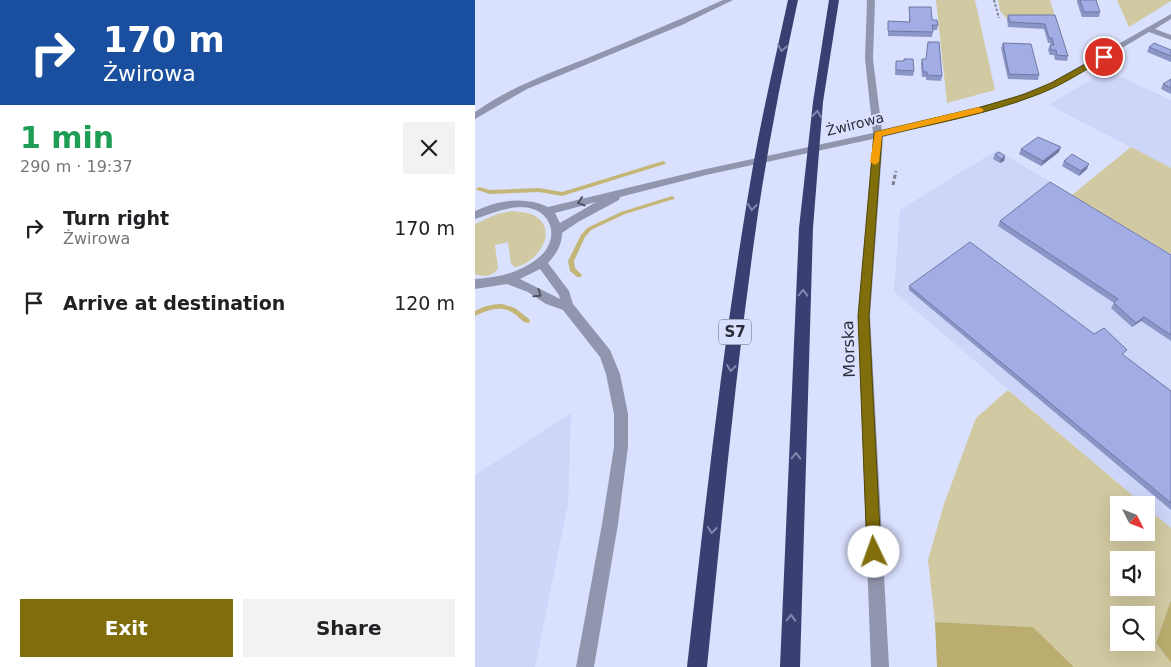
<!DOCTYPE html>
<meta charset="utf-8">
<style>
:root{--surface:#fff;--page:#f2f2f2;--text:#202124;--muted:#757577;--accent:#7f6e0b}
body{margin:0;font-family:"DejaVu Sans",sans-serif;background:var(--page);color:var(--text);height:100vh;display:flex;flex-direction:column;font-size:19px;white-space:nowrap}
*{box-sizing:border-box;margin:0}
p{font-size:16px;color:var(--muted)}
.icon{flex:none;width:28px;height:28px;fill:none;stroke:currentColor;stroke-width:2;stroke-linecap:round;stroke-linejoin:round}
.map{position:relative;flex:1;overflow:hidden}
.drawer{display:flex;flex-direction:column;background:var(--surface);width:475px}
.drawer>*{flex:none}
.banner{background:#1a4fa0;color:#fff;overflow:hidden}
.needle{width:32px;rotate:132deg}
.fabs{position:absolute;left:635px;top:496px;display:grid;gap:10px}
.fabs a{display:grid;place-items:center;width:45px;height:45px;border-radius:0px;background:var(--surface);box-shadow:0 5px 20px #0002;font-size:25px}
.pin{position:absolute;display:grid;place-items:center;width:42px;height:42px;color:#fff;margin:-21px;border:2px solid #fff;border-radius:50%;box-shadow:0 1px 5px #0007}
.me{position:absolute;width:55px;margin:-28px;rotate:357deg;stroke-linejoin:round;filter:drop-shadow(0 0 4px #0008)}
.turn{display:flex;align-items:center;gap:18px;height:105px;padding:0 20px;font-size:22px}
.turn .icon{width:65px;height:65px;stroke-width:2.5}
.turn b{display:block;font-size:35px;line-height:42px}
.round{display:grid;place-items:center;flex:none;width:52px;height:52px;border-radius:0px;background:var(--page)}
.head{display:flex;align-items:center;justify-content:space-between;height:85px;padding:0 20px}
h1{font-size:30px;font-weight:600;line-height:38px;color:#1e9e55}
.action{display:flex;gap:10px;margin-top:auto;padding:10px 20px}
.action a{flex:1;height:58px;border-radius:0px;background:var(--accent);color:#fff;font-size:20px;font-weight:600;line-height:58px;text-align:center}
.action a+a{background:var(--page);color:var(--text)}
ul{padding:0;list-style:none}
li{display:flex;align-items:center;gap:15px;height:75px;padding:0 20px}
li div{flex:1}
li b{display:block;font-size:19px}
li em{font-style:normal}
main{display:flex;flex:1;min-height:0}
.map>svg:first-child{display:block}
</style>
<main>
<section class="drawer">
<div class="banner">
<div class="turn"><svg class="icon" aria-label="right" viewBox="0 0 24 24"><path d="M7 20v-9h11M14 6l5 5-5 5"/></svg><div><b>170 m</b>Żwirowa</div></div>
</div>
<div class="head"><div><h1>1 min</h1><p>290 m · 19:37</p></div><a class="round"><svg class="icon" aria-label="close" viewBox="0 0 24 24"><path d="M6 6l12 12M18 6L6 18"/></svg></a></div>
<ul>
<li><svg class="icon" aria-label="right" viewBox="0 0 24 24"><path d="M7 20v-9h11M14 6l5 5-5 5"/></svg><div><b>Turn right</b><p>Żwirowa</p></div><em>170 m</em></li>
<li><svg class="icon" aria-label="arrive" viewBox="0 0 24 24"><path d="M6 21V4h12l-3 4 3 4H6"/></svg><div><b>Arrive at destination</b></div><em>120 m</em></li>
</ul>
<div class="action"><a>Exit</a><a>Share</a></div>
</section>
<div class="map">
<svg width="696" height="667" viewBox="0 0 696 667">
<rect width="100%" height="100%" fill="#dae1fe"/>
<path fill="#cdd5f9" d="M631 70 696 100V168L574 105Z
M522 150 696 254V528L671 507V505H669L419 292 425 210Z
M96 413 93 504 60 667H0V475Z"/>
<path fill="#d1c9a1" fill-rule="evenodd" d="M461 0H500L520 90 472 103Z
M523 0H575L581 20 532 19 525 11Z
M642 0H696V1L654 27Z
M656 147 696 168V254L597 195Z
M37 211C45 212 56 212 63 218 83 235 60 264 40 267L36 264 33 242 20 245 23 268C18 277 9 277 0 274V224L22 214Z
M533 390 669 505H644V532H671V507L696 528V600L681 643 696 663V667H599L558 627 460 622 453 560 469 504 501 418ZM644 560H671V588H644ZM644 615H671V642H644Z"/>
<path fill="#baad6f" d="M696 600V663L681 643Z
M460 622 558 627 599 667H462Z"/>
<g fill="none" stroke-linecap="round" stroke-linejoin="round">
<path fill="#c3b677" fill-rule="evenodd" d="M188 161 191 163 190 164 87 196 64 192 15 194 2 190 1 189 4 187 15 190 64 188 87 192Z
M197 196 200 198 199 199 150 214 116 230 110 237 99 261 100 268 107 275 106 277H102L95 271 93 261 106 235 112 228 146 212Z
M27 304 40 308 54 319 55 321 54 323C48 323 46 319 41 315 27 304 14 310 0 316V311C9 306 17 304 27 304Z"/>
<path stroke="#7c8194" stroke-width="2" stroke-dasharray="2.5 2" stroke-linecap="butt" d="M519 0 524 18"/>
<path stroke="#7c8194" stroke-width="3" stroke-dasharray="4 2.5" stroke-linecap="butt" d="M418 185 421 171"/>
<path fill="#9196af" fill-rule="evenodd" d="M248 0H258L207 25 52 89 0 119V112C34 88 72 74 110 59 156 40 202 21 248 0Z
M392 0H400L398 59 407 131 535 99 575 83 696 14V19L680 29 696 35V40L674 32 581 87 541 103 408 137 395 316 414 667H396L383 316 398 139 231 175 145 197 144 200 103 222 87 233C87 245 81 254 73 263L94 291 98 304 135 350 145 374 153 414V447L143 524 119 667H101L127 524 139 447V414L131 374 125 357 88 310 71 304 53 292 32 284 0 289V279C22 278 44 273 62 259 87 240 78 207 45 207 28 208 15 214 0 219V211C23 200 50 196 73 207L231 169 398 133 390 59ZM121 202 85 223 80 213ZM65 269 84 295 85 299 45 279Z"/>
<path fill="#394071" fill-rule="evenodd" d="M313 0H323C305 83 289 166 278 249 259 388 246 528 232 667H212C231 500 249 332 278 166 288 110 301 55 313 0Z
M354 0H364L348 102 338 228 325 667H305L324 228 338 102Z"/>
</g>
<path fill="#8b95c6" d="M602 0H621L625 12 624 17H607L602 2Z
M434 7 457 20 463 25 462 30H458L457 37 413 36V21L434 22Z
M533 15H580L593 56 592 61 580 60 579 55H575L573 50 575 45H576L575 43H573L569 29 533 27 532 19Z
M528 43 564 75 563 80 533 79 526 48Z
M674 47 696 50V62L672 52Z
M447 59 467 76 466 81 451 80V77H447L446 64Z
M421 61 439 71 438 76 420 75Z
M696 79V94L686 89 688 84Z
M546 149 584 152 566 166 544 154Z
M520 154 530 156 529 161 525 163 518 159Z
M589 161 612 169 604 176 587 166Z
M525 221 696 255V341L666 321 657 327 636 308 639 303 523 226Z
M434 286 648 355 696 391V510L434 290Z"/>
<path fill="#7179a1" d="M586 147 584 152 566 166 568 161Z
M530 156 529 161 525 163 526 159Z
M614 164 612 169 604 176 606 171Z
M669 317 666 321 657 327 661 323Z"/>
<path fill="#a2ade6" stroke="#7179a1" d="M605 0H621L625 12H609Z
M434 7H456L457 20H462L463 25H457L458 32 413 31V21L435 22Z
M533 15H580L593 56 582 55 581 50H576L575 45H579L577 38H574L570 24 535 22Z
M453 42H464L467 76 452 75V72H448L447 59H451Z
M528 43 556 44 564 75 534 74Z
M679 43 696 50V56L674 47Z
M429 59H438L439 71 421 70V61H429Z
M696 79V88L688 84Z
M563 137 586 147 568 161 546 149Z
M524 152 530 156 526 159 520 154Z
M597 154 614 164 606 171 589 161Z
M575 182 696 255V335L669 317 661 323 639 303 643 299 525 221Z
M495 242 619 334 629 328 652 350 647 354 696 391V503L434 286Z"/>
<defs><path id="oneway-chevron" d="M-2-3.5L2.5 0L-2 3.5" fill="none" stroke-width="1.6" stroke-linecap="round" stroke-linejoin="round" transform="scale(1.25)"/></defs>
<g stroke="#8188b0">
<use href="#oneway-chevron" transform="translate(307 48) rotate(101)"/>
<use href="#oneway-chevron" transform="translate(342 114) rotate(-84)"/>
<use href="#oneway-chevron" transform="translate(277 207) rotate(98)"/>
<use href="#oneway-chevron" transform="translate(328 293) rotate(-88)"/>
<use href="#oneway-chevron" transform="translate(256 368) rotate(97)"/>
<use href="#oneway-chevron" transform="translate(321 456) rotate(-88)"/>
<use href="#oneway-chevron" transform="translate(237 530) rotate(96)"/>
<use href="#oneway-chevron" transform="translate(316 618) rotate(-88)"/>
</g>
<g stroke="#4f5262">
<use href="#oneway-chevron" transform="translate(106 202) rotate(163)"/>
<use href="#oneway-chevron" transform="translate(63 294) rotate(35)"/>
</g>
<path fill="#7f6e0b" stroke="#534807" d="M629 54 633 57 631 58C607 72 583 88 556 97 508 115 457 124 407 136L394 316 406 552 404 557 399 559 394 557 392 552 383 316 399 134 400 132 506 107 550 94 576 83Z"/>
<path fill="#f59e0b" d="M504 107 509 110 507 112 407 136 404 162 400 165 395 162 400 132Z"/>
<g text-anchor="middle" stroke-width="4" stroke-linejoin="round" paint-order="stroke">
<g font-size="14" fill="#2c2e39" stroke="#dae1fe">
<text transform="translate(380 124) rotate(-14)" y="5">Żwirowa</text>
</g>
<rect fill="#dae1fe" stroke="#606474" stroke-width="1" x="244" y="319.5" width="32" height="25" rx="4"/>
<g font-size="15" font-weight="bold" fill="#2c2e39">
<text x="260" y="337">S7</text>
</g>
<g font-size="16" fill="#2c2e39" stroke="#dae1fe">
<text transform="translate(373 349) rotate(-92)" y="6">Morska</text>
</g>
</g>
</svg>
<div class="fabs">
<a><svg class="needle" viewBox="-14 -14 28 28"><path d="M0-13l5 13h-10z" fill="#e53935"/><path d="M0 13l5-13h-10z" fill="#757577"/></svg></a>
<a><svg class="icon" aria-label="sound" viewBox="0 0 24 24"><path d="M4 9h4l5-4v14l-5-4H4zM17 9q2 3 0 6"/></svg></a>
<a><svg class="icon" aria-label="search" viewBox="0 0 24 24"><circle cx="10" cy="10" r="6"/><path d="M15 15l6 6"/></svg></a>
</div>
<div class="pin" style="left:629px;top:57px;background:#d93025"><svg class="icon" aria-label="arrive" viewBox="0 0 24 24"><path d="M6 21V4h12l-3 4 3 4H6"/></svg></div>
<svg class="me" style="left:399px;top:552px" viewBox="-20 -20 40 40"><circle r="19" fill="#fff"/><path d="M0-13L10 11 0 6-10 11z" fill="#7f6e0b"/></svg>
</div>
</main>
